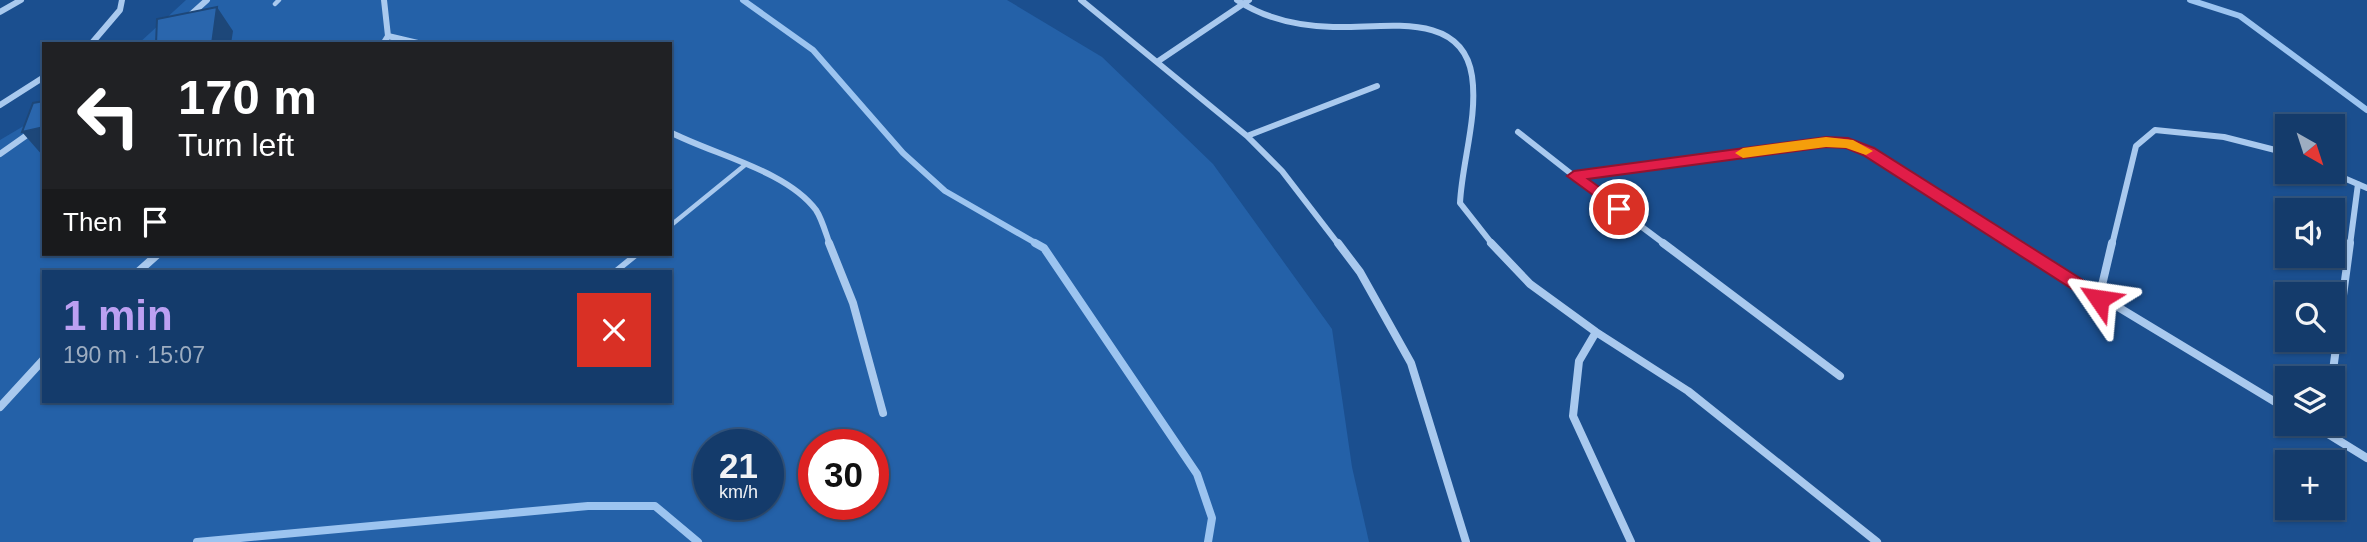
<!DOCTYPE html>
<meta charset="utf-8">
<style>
:root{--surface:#143b6b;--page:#214673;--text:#f1f3f6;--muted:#9dadc1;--line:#33557e;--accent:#bca0f2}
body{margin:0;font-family:Helvetica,sans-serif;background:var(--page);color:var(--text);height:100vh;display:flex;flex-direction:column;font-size:26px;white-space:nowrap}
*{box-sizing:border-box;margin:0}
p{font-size:23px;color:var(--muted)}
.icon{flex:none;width:38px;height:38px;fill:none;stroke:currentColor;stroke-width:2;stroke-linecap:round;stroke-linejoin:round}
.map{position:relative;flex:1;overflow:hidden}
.details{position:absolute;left:42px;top:270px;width:630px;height:133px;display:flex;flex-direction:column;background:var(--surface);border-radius:0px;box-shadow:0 2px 5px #0004,0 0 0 2px var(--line)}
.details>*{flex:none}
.guide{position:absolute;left:42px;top:42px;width:630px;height:214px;border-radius:0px;box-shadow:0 2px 5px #0004,0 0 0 2px var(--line);background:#202124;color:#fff;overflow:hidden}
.needle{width:46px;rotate:141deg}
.tools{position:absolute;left:2275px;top:114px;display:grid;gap:14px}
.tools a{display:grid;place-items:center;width:70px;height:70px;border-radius:0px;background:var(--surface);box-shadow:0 2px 5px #0004,0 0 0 2px var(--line);font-size:35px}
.speed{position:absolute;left:693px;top:429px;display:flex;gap:14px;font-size:35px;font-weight:700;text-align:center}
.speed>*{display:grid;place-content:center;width:91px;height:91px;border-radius:50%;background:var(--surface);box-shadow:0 2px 5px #0004,0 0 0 2px var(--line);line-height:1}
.speed small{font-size:18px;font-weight:400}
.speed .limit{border:10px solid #d22;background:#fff;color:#111}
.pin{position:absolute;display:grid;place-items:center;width:60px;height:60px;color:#fff;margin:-30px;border:4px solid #fff;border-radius:50%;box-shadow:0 2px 7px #0007}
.me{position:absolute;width:77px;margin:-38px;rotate:302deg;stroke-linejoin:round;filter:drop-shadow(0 0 5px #0008)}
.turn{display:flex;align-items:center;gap:24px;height:147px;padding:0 21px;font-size:32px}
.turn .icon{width:91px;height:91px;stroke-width:2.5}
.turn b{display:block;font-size:49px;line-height:60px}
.then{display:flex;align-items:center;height:66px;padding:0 21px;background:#0003;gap:14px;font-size:26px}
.round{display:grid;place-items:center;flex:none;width:74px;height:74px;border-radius:0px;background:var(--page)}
.overview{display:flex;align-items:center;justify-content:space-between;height:119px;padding:0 21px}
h1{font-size:42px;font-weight:800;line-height:52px;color:var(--accent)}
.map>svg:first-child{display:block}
</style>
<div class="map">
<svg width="2367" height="542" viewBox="0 0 2367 542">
<rect width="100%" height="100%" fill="#1b4f8f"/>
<path fill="#2461a8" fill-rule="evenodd" d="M186 0H1007L1102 57 1213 164 1332 329 1352 467 1369 542H0V140L44 114V254H670V44H138ZM44 271H670V401H44ZM709 444H768V504H709ZM814 444H873V504H814Z"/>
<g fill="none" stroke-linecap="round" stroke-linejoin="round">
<path stroke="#9cc4f0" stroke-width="6" d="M743 0 813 50 903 153 945 191 1039 245
M2190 0 2240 16 2367 110"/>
<path stroke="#9cc4f0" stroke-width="8" d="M1035 243 1044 248 1197 474 1212 518 1208 542
M197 542 588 506H655L698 542"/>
<path stroke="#a9c9ee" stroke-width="4.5" d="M275 4 279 0
M670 226 745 165"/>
<path stroke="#a9c9ee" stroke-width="6" d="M616 271 637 254"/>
<path stroke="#a9c9ee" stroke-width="6" d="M1081 0 1247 136 1282 171 1339 245
M1237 0C1265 19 1300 26 1333 27 1382 29 1462 9 1472 76 1478 117 1462 162 1460 203L1493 245
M0 12 21 0
M187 18 207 0
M388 36 422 44
M91 44 120 10 122 0
M383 44 388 36 384 0
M1157 62 1249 0
M0 105 44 77
M670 132C714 155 786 170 816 210 822 219 826 234 830 245
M1518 132 1574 176
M1247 136 1377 86
M0 154 44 123
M2330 172 2367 188
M1666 245 1574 176 1826 142 1848 143 1868 152 2015 245
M2112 245 2136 146 2155 130 2224 137 2287 153
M2350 245 2358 184"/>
<path stroke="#a9c9ee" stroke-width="8" d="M829 243 853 303 883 413
M1338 243 1360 272 1411 363 1466 542
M1491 243 1530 284 1596 332 1688 391 1877 542
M1663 243 1840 376
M2012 243 2287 409
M139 271 158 254
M2099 298 2112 243
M1596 332 1579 361 1573 416 1631 542
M2332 378 2350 243
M0 407 44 359
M2312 424 2367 458"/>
</g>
<path fill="#1d4779" d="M217 7 233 31 231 44H212Z
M44 127V156H43L22 132Z"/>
<path fill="#2a66ad" stroke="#1d4779" stroke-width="2" d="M217 7 212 44H156L157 19Z
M44 101V127L22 132 33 103Z"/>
<path fill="#e11d48" stroke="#92132f" stroke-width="2" d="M1826 137 1848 138 1874 148 2105 294V303H2094L1863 155 1846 148 1826 147 1588 179 1624 205V213L1619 214 1567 176 1574 171Z"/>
<path fill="#f59e0b" d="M1826 137 1853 140 1873 151 1866 155 1846 148 1826 147 1743 158 1735 153 1743 148Z"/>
</svg>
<div class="tools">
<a><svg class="needle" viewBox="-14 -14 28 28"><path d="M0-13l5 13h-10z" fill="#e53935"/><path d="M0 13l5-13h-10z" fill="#9dadc1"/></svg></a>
<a><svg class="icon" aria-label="sound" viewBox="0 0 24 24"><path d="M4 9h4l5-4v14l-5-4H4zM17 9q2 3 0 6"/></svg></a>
<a><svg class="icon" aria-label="search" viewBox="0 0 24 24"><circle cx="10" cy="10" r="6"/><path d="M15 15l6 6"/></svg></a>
<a><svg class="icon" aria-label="layers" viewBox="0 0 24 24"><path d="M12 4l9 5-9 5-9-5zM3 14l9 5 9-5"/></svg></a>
<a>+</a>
</div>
<div class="speed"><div>21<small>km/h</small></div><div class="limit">30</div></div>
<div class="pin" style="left:1619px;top:209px;background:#d93025"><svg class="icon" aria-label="arrive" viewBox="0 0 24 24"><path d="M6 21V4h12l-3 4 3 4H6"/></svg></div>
<svg class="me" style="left:2099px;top:299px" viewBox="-20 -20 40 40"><path d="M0-17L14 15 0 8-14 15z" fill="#e11d48" stroke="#fff" stroke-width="4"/></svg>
<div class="guide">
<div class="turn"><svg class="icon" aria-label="left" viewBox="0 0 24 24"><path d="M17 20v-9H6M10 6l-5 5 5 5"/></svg><div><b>170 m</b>Turn left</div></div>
<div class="then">Then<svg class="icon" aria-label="arrive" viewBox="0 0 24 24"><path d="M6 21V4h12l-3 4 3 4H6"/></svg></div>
</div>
<section class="details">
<div class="overview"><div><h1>1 min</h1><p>190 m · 15:07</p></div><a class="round" style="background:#d93025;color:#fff"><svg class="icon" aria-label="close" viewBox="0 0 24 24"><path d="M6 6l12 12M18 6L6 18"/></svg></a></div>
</section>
</div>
